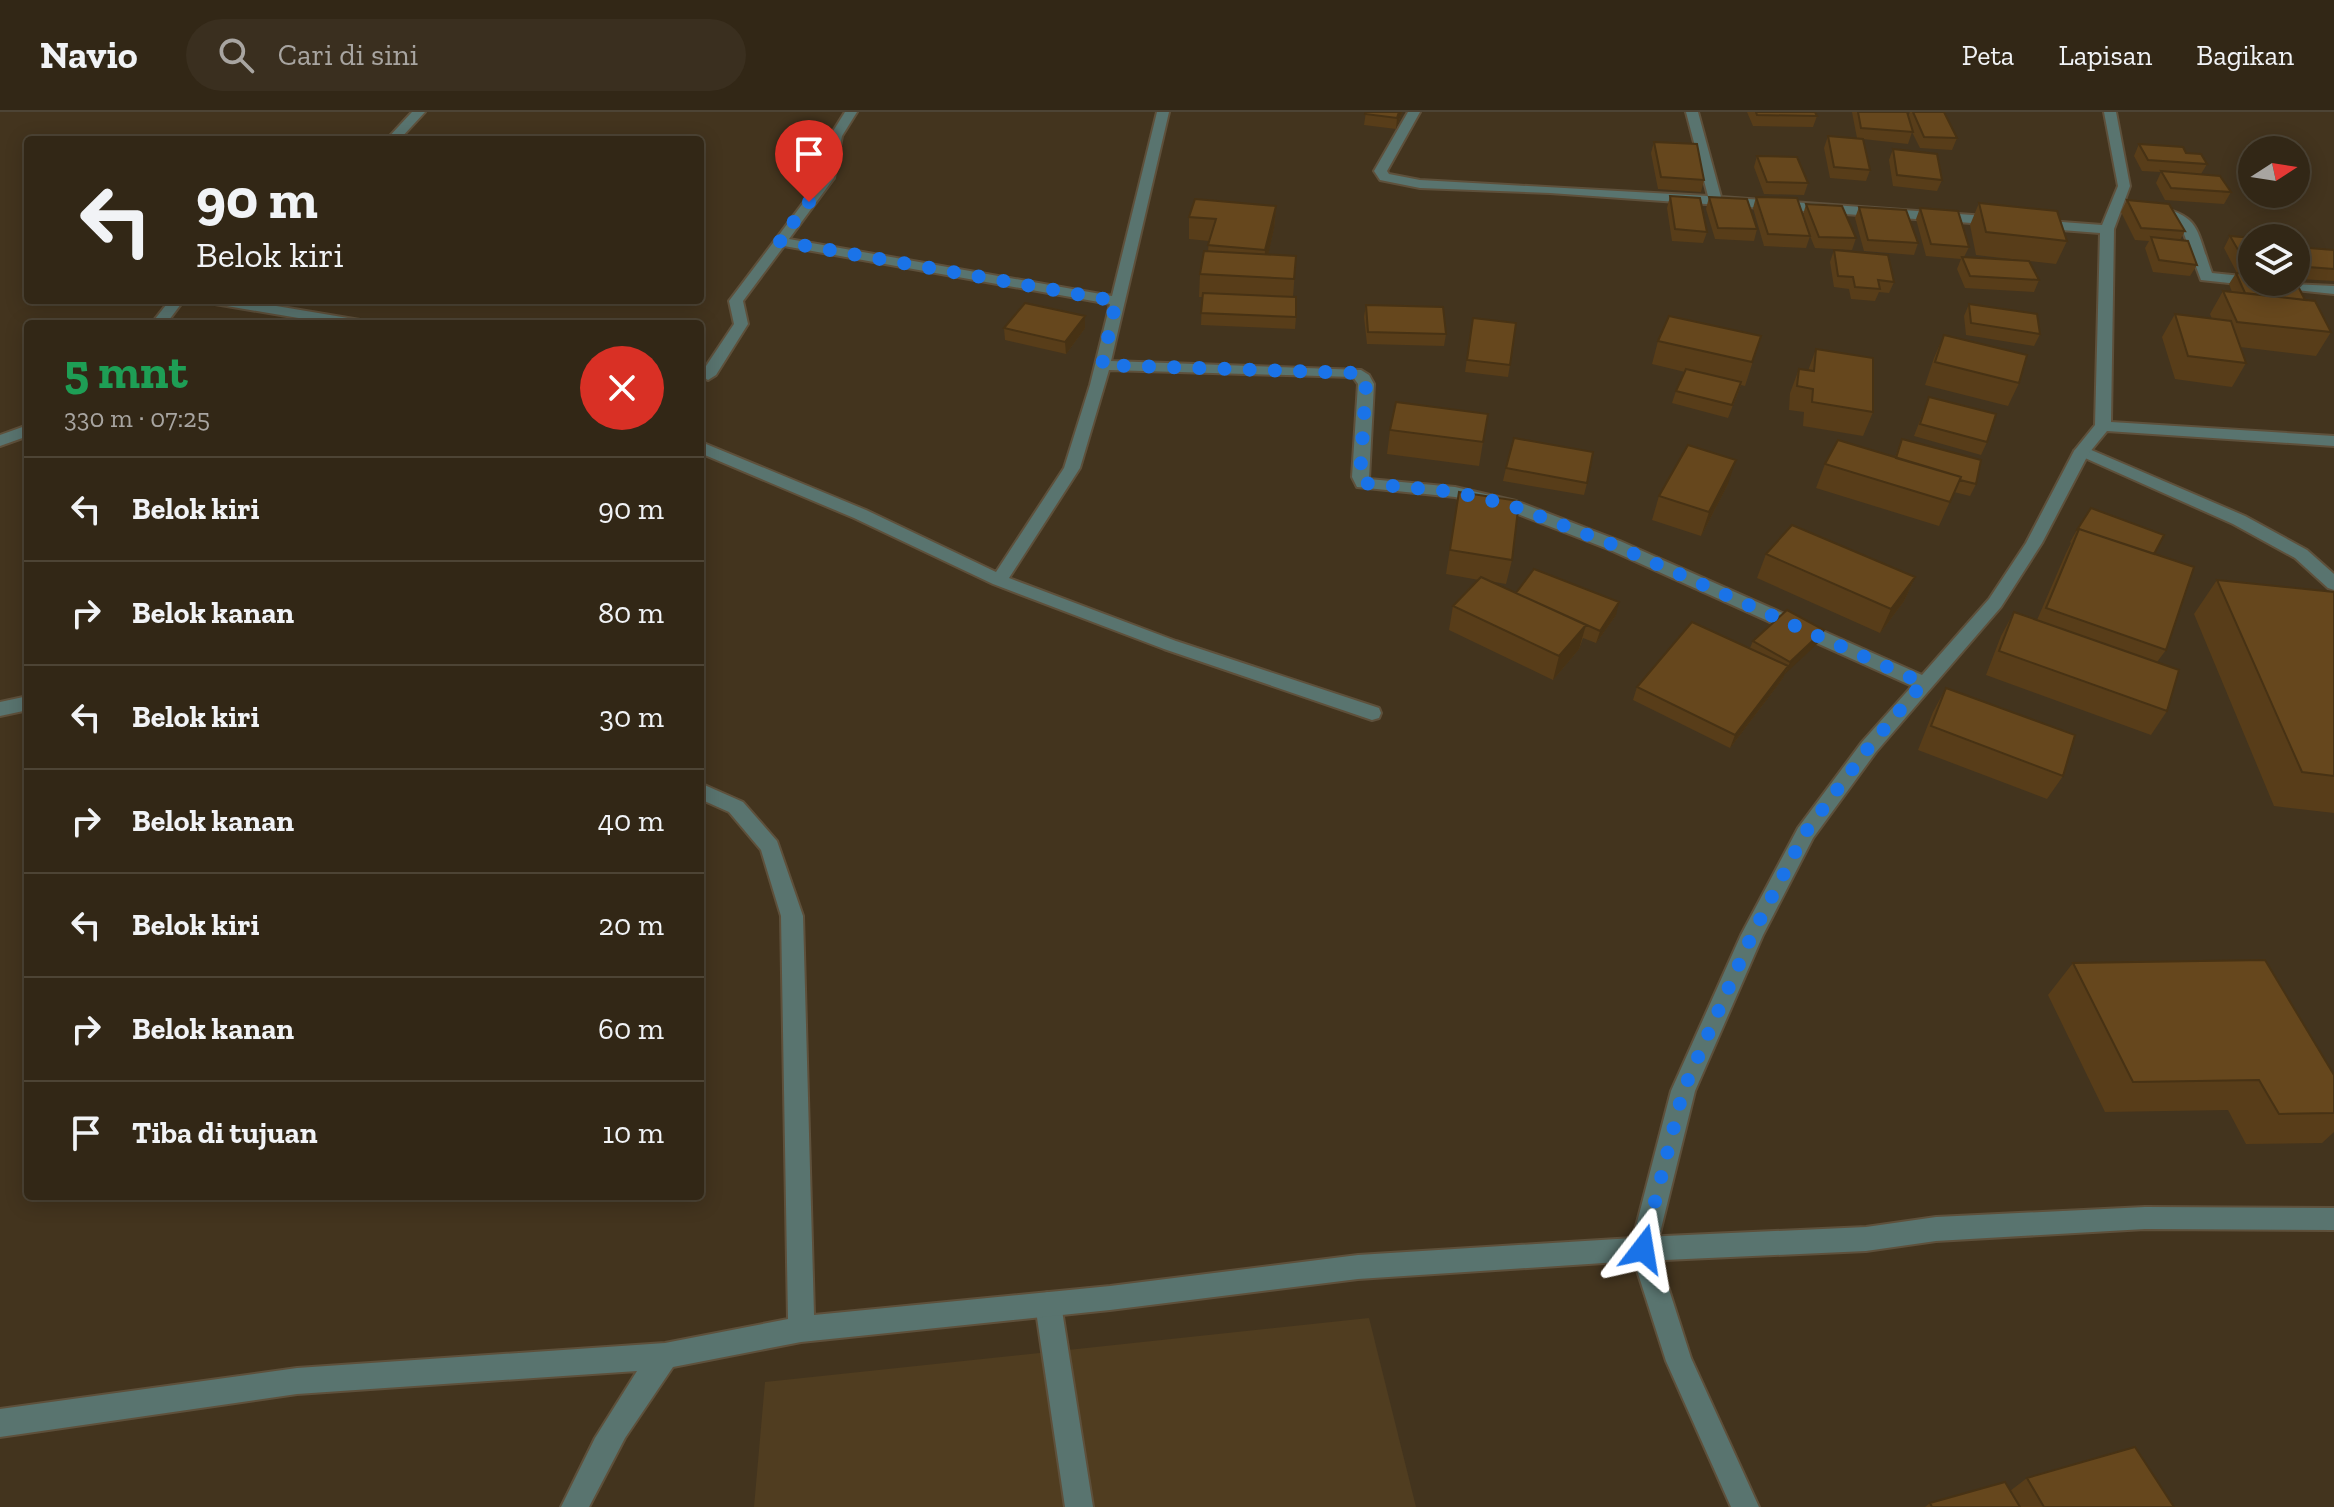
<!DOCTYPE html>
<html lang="id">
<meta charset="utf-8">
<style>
:root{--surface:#322716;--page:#3a2f1f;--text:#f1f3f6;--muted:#a8a5a1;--line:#4d4435}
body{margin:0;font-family:"Zilla Slab",serif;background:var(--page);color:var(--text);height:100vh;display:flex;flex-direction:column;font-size:30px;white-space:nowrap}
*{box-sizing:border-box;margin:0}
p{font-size:26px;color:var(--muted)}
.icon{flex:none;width:44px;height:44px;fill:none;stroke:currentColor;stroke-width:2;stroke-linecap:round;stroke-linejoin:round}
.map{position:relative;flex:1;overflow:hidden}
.sheet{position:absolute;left:24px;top:208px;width:680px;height:880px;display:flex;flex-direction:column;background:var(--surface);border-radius:8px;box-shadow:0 4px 20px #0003,0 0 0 2px var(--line)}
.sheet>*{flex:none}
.hud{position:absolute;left:24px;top:24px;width:680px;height:168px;border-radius:8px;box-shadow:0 4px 20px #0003,0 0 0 2px var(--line);background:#322716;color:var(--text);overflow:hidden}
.needle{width:52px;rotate:78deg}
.controls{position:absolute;left:2238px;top:24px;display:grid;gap:16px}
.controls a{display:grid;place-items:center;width:72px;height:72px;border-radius:50%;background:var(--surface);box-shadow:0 4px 20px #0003,0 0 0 2px var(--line);font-size:40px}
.pin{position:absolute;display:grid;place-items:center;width:68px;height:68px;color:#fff;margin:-82px -34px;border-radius:50% 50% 50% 0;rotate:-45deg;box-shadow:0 0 8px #0007}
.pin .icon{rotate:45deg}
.me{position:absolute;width:88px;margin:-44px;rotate:14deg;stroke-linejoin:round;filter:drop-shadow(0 0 6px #0008)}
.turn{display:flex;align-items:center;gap:28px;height:168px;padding:0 40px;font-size:36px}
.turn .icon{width:104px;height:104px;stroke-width:2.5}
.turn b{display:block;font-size:56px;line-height:68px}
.round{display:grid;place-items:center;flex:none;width:84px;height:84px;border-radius:42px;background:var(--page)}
.head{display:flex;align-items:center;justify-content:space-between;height:136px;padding:0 40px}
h1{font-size:48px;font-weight:700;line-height:60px;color:#1e9e55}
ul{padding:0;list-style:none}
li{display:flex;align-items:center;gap:24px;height:104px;padding:0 40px;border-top:2px solid var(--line)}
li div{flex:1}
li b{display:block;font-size:30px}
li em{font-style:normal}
header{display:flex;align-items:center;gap:48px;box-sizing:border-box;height:112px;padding:0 40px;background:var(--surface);border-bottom:2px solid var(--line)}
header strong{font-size:38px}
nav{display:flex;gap:44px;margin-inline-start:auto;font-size:28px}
.search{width:560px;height:72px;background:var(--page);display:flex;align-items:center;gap:20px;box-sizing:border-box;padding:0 28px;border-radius:44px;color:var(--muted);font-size:30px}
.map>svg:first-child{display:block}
</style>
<header>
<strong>Navio</strong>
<div class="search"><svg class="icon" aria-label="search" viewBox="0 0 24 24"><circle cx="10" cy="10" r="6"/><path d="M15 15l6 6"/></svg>Cari di sini</div>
<nav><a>Peta</a><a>Lapisan</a><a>Bagikan</a></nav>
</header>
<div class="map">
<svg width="2334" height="1395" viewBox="0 0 2334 1395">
<rect width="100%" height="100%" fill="#43341e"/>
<path fill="#503d20" d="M1369 1206 1416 1395H754L765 1270Z"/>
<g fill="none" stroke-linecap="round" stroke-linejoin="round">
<g stroke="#5e503b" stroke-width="4">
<path id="service" d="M2082 334 2245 404 2307 438 2334 462V478L2328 476 2295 446 2233 412 2076 342 2074 339Z
M2145 1095 2334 1096V1118L2145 1117 1936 1129 1866 1139 1643 1149 1634 1145 1630 1137 1634 1129 1643 1125 1866 1115 1936 1105Z
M1048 1180 1057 1183 1061 1192 1093 1395H1065L1035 1192 1039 1183Z"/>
</g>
<g stroke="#5e503b" stroke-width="4">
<path id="minor" d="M412 0H425L399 28H386Z
M845 0H857L842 24 834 66 789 127 1112 184 1157 0H1169L1111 249 1361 258 1369 263 1374 272 1369 367 1455 375 1516 389 1620 429 1922 563 1989 487 2026 431 2074 339 2095 313 2100 121 2035 116 2028 112 2035 108 2102 113 2118 74 2104 0H2116L2130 74 2114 117 2111 310 2334 324V334L2107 319 2089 341 2042 431 2001 495 1876 640 1813 726 1763 823 1695 979 1656 1137 1691 1246 1759 1395H1731L1666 1249 1634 1149 1358 1167 1110 1198 801 1230 673 1255 625 1326 589 1395H561L595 1326 637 1259 297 1282 0 1325V1297L297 1256 665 1231 788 1207 781 804 761 738 729 700 700 687V671L743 690 777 729 803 804 814 1203 1110 1174 1358 1143 1633 1126 1671 979 1741 823 1798 716 1862 630 1912 574 1608 437 1505 397 1455 385 1357 375 1352 365 1358 272 1353 265 1109 258 1080 356 1009 466 1176 529 1379 596 1381 601 1379 606 1372 608 1164 537 993 472 854 406 700 341V330L706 332 866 398 996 460 1064 356 1090 273 1110 192 784 134 743 189 748 212 716 263 708 268 700 263 734 212 729 189 822 66 830 24Z
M1408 0H1420L1387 59 1389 62 1420 68 1708 84 1686 0H1698L1721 85 2000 105 2007 109 2000 113 1550 81 1420 76 1380 68 1374 59Z
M2149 93C2202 103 2195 115 2212 161L2252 165V170L2334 174V182L2201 168 2181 114 2171 105 2144 100V94Z
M170 188H184L166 212H151Z
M208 188H241L360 208 367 212H334L215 192Z
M28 313V324L0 334V323Z
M28 584V598L0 604V590Z"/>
</g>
<use href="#service" fill="#59746f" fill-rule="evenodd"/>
<use href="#minor" fill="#59746f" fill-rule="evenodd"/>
</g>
<path fill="#583d19" d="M1366 0H1402L1396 17 1364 13Z
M1747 0H1815L1817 4 1813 15 1753 14Z
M1852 0H1907L1908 4 1910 0H1944L1957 26 1952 38 1920 36 1912 20 1908 32 1863 27 1870 58 1866 69 1830 66 1824 36 1828 24 1857 26Z
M1654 30 1704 68 1701 80 1658 77 1651 41Z
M2139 32 2186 41 2207 52 2201 62 2231 80 2224 92 2165 88 2156 71 2161 60 2142 59 2134 44Z
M1893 37 1942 68 1937 79 1893 74 1889 48Z
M1757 44 1808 71 1804 83 1764 82 1754 55Z
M1670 84 1707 120 1703 131 1672 129 1667 96Z
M1709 85 1757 117 1754 129 1715 127 1706 97Z
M1756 85 1803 103 1806 92 1856 126 1852 138 1815 136 1810 124 1806 136 1764 134 1753 96Z
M2127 88 2185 119 2180 128 2197 153 2190 164 2153 160 2145 136 2149 129 2135 128 2121 100Z
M1979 91 2067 129 2056 152 2029 149 2039 168 2034 180 1965 176 1957 157 1961 147 1926 144 1916 107 1920 96 1969 135 1964 145 2028 149 1976 143 1970 113Z
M1276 94 1274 116 1268 142 1296 144 1293 185 1296 205 1295 217 1201 213 1202 185H1199L1200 162 1208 139 1209 129 1189 127V105Z
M1859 95 1918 131 1914 143 1864 139 1855 106Z
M2230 124 2252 126V170L2305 188 2331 220 2316 244 2240 235 2246 251 2232 275 2175 267 2162 225 2175 202 2212 207 2210 202 2223 179 2232 180 2229 172 2236 161H2237L2224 136Z
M2296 135 2334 138V169L2300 167 2296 161Z
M1834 138 1894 170 1889 181 1879 180 1875 189 1851 187 1849 177 1834 175 1830 150Z
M1969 192 2040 222 2034 234 1966 223 1964 204Z
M1366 193 1446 222 1444 234 1367 232 1364 205Z
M1085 204V216L1066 242 1005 228 1004 216Z
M1473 206 1510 253 1508 265 1465 260Z
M1944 223 2019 271 2008 294 1925 273 1934 246Z
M1761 224 1745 274 1741 273 1728 306 1672 291 1676 279 1685 260 1652 252 1658 229Z
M1816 237 1873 300 1863 324 1803 314 1804 300 1789 298 1790 281 1799 257 1808 259Z
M1929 285 1987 330 1981 343 1914 324Z
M1390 318 1483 330 1479 354 1387 342Z
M1902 327 1976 372 1970 384 1954 380 1939 414 1816 376 1825 352 1895 345Z
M1506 356 1587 371 1584 383 1503 369Z
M1728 372 1701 424 1652 408 1659 384Z
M1459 380 1512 448 1506 472 1489 469 1516 481 1616 503 1596 531 1583 526 1579 537 1553 568 1449 518 1453 494 1479 468 1446 462Z
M2077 418 2154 442 2166 538 2157 550 2167 599 2151 623 1986 563 2001 524 2014 500 2037 508 2066 441 2071 431 2070 430Z
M1766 442 1915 465 1904 489 1880 521 1757 466Z
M2217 468 2334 480V701L2274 694 2194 502Z
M1753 529 1819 530 1784 562 1783 566 1730 636 1633 588 1637 575 1750 536Z
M1946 576 2063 664 2047 687 1918 638 1933 600Z
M2073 851 2334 963V1020L2322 1031 2246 1032 2228 998 2105 1000 2048 883Z
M2027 1366 2174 1395H1925L1930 1391 2010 1379Z"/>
<path fill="#473214" d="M1399 0H1402L1396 17 1397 6Z
M1276 94 1274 116 1264 161 1265 138Z
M1085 204V216L1066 242 1065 230Z
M1736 348 1728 372 1701 424 1709 400Z
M1915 465 1904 489 1880 521 1891 497Z
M1619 490 1616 503 1596 531 1600 519Z
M1586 513 1579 537 1553 568 1559 544Z
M1824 518 1819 530 1785 562 1790 550Z
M1788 554 1783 566 1730 636 1735 623Z"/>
<path fill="#66471d" stroke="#473214" stroke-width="2" d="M1366 0H1399L1397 6 1365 2Z
M1756 0H1815L1817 4 1757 3Z
M1858 0H1907L1913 20 1861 16Z
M1913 0H1944L1957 26 1924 25Z
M1828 24 1863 27 1870 58 1834 55Z
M1654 30 1697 32 1704 68 1661 65Z
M2139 32 2183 35 2186 41 2201 42 2207 52 2148 48Z
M1893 37 1937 42 1942 68 1897 63Z
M1757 44 1797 45 1808 71 1767 70Z
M2161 59 2220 64 2231 80 2171 76Z
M1670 84 1700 86 1707 120 1675 117Z
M1709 85 1747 87 1757 117 1718 116Z
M1756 85 1797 86 1810 124 1768 122Z
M1195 87 1276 94 1265 138 1208 133 1216 107 1189 105Z
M2127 88 2169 92 2185 119 2141 116Z
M1979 91 2057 99 2067 129 1986 120Z
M1806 92 1842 94 1856 126 1819 125Z
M1859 95 1906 98 1918 131 1868 128Z
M1920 96 1958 99 1969 135 1931 132Z
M2230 124 2253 126 2252 151 2245 150Z
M2151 125 2188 129 2197 153 2159 148Z
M2296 135 2334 138V157L2308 155 2296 139Z
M1834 138 1888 143 1894 170 1878 168 1880 177 1855 175 1853 165 1838 164Z
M1204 139 1296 144 1294 167 1200 162Z
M1962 145 2029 149 2039 168 1970 164Z
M2236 161 2252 162V170H2296L2305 188 2245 181Z
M2223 179 2315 189 2331 220 2237 210Z
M1203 181 1296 185V205L1201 201Z
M1025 191 1085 204 1065 230 1004 216Z
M1969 192 2037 202 2040 222 1971 211Z
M1366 193 1443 195 1446 222 1368 220Z
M2175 202 2231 209 2246 251 2188 244Z
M1669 204 1761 224 1752 250 1658 229Z
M1473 206 1516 211 1510 253 1467 248Z
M1944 223 2027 243 2019 271 1935 250Z
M1816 237 1873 246V300L1812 290 1813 277 1797 274 1799 257 1814 259Z
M1686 257 1741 270 1732 293 1676 279Z
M1929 285 1996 302 1987 330 1920 312Z
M1396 290 1488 302 1483 330 1390 318Z
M1514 326 1593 340 1587 371 1506 356Z
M1902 327 1981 348 1976 372 1960 368 1961 365 1896 346Z
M1838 328 1961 365 1950 390 1825 352Z
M1688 333 1736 348 1709 400 1659 384Z
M1459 380 1519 389 1512 448 1450 438Z
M2091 396 2164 423 2154 442 2079 417 2078 418H2077Z
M1792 413 1915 465 1891 497 1766 442Z
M2079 417 2194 455 2166 538 2046 496Z
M1534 457 1619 490 1600 519 1516 481Z
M1481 465 1586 513 1559 544 1453 494Z
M2217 468 2334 480V664L2302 660Z
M1787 498 1824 518 1790 550 1753 529Z
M2014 500 2179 558 2167 599 1999 539Z
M1692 510 1788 554 1735 623 1637 575Z
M1946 576 2075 623 2063 664 1931 614Z
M2265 848 2334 963V1001L2279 1002 2259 968 2133 970 2073 851Z
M2135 1335 2174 1395H2044L2027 1366Z
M2005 1370 2020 1395H1932L1930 1391Z"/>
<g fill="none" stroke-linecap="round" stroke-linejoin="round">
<path stroke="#1a73e8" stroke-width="14" stroke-dasharray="0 25.2" d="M809 90 779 129 1116 189 1102 253 1356 261 1364 266 1366 272 1360 365 1363 371 1455 380 1510 393 1614 433 1923 571 1869 635 1805 721 1752 823 1683 979 1643 1137"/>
</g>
</svg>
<div class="controls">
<a><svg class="needle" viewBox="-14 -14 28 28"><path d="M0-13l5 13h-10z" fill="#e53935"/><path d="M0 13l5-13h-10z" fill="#a8a5a1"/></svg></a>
<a><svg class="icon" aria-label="layers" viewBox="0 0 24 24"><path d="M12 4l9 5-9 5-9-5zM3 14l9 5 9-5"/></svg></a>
</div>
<div class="pin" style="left:809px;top:90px;background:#d93025"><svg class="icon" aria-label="arrive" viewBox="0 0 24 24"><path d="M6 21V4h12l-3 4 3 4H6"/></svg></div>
<svg class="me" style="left:1643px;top:1137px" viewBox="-20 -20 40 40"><path d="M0-17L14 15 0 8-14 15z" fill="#1a73e8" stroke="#fff" stroke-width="4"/></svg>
<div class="hud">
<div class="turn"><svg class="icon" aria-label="left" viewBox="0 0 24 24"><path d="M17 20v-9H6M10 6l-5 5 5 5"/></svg><div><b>90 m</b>Belok kiri</div></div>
</div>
<section class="sheet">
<div class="head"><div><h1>5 mnt</h1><p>330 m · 07:25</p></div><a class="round" style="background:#d93025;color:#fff"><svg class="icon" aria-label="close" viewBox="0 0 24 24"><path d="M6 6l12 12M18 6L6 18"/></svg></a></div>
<ul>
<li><svg class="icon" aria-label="left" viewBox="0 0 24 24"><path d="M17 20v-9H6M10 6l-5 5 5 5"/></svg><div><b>Belok kiri</b></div><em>90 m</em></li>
<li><svg class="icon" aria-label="right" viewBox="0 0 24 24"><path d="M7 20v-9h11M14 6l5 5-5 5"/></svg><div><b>Belok kanan</b></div><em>80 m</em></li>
<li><svg class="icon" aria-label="left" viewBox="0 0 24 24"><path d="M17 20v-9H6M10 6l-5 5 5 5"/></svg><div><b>Belok kiri</b></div><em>30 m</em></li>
<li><svg class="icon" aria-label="right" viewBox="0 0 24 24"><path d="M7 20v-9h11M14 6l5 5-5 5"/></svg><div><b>Belok kanan</b></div><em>40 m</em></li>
<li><svg class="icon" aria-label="left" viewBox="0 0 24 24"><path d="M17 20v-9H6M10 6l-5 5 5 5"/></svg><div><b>Belok kiri</b></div><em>20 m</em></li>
<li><svg class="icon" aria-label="right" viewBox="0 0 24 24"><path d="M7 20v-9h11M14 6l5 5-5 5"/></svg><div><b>Belok kanan</b></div><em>60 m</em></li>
<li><svg class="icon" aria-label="arrive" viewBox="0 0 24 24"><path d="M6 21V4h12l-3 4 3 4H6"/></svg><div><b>Tiba di tujuan</b></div><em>10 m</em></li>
</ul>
</section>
</div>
